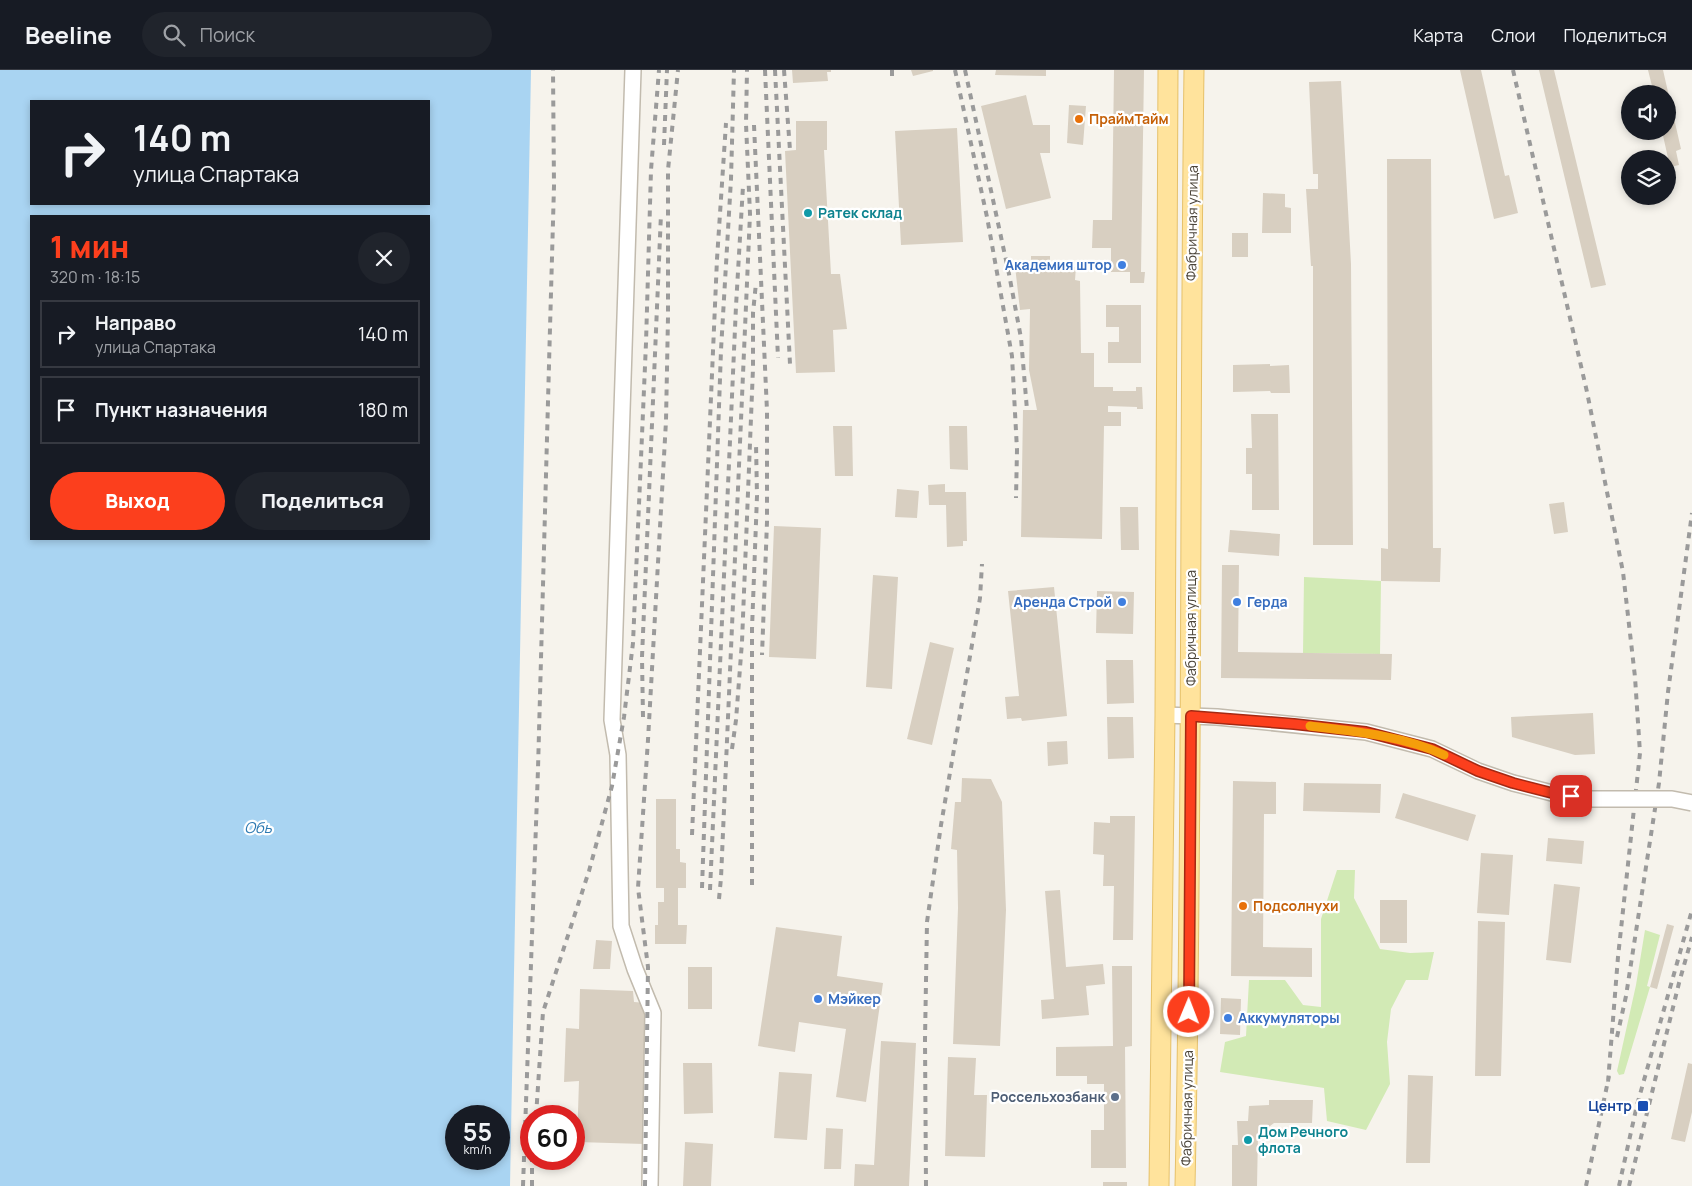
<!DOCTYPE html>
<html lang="ru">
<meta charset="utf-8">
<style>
:root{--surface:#171b24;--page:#20242c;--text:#f1f3f6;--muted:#9ea1a6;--line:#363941;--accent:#fc3f1d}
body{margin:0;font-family:Manrope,sans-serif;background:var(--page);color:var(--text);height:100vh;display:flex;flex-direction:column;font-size:19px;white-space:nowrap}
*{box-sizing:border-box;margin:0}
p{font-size:16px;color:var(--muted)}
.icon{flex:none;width:28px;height:28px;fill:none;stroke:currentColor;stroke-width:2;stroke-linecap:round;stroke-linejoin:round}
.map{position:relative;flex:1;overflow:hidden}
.drawer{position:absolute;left:30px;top:145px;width:400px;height:325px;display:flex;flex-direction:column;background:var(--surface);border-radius:0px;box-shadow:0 2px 8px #0003}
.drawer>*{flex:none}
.banner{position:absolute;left:30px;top:30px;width:400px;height:105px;border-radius:0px;box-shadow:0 2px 8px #0003;background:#171b24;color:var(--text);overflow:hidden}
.controls{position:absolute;left:1621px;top:15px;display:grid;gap:10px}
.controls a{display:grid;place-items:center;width:55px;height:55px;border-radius:50%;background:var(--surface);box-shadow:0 2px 8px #0003;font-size:25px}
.speed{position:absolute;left:445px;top:1035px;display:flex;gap:10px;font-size:25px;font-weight:700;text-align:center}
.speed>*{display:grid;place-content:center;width:65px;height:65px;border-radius:50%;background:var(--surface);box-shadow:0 2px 8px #0003;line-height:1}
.speed small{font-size:12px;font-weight:400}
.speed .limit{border:8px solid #d22;background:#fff;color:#111}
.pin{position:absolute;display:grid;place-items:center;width:42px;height:42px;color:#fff;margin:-21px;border-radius:10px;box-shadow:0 2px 8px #0006}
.me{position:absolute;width:55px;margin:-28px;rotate:1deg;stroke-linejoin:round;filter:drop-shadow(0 0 4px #0008)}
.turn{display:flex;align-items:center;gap:18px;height:105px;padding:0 20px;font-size:22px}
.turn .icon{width:65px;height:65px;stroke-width:2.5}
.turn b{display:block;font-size:35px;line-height:42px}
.round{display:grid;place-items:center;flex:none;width:52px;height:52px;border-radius:26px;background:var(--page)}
.overview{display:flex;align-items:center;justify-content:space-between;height:85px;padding:0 20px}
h1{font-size:30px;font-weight:800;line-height:38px;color:var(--accent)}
.button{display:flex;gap:10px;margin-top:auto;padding:10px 20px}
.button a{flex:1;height:58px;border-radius:30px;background:var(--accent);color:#fff;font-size:20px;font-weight:800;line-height:58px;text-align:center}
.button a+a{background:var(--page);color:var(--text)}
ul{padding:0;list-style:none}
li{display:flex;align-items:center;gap:15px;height:68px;margin:0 10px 8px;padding:0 10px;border:2px solid var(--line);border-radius:0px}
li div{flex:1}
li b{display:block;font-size:19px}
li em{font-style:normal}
header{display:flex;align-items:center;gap:30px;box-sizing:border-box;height:70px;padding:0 25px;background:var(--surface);border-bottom:1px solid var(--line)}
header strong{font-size:24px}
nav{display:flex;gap:28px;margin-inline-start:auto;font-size:18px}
.search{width:350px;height:45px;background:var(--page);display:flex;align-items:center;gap:12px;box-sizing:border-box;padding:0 18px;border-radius:28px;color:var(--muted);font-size:19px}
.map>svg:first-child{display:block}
</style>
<header>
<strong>Beeline</strong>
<div class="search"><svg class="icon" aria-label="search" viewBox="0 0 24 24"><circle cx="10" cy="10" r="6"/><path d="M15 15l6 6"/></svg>Поиск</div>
<nav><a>Карта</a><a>Слои</a><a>Поделиться</a></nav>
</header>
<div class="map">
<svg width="1692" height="1116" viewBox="0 0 1692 1116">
<rect width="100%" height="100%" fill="#f6f3ec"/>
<path fill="#d2eab5" d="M1304 507 1381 511 1380 584 1303 583Z
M1337 800H1355L1354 828 1380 879 1410 883 1434 882 1428 910H1406L1391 939 1387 972 1390 1014 1366 1060 1327 1051 1324 1018 1220 1002 1225 972 1246 966 1249 910H1285L1303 935 1321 937V849Z
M1645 860 1660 865 1647 916 1650 917 1624 1004 1619 1005 1617 1001 1636 915Z"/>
<path fill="#a9d4f2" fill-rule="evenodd" d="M0 0H531L510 1116H0ZM31 31H429V134H31ZM31 146H429V469H31ZM456 1046H499V1089H456Z"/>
<path fill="#d8cfc1" d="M792 0H831V2H827L828 11 793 13Z
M911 0H933V1L913 6Z
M996 0H1046V6L995 5Z
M1114 0H1144L1141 202H1145L1144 213H1130V202H1111V178H1092L1093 150H1112Z
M1460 0H1481L1505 106 1509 105 1518 143 1494 149Z
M1539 0H1554L1606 215 1591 218Z
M1648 0H1663L1681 79 1676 81 1679 95 1670 97 1662 61H1668V24H1654Z
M1341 11 1351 194 1353 475H1313V196H1311L1306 119H1318V104H1313L1309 12Z
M1026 25 1033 55H1050V83H1040L1051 128 1006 139 981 36Z
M1069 35 1086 36 1083 75 1067 73Z
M796 51H827V80H824L831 204H840L847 259 833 260 835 302 796 303 785 81 796 80Z
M957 58 963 172 901 175 895 61Z
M1387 89H1431L1433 478H1441L1440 512 1381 511V478L1388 479Z
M1263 123 1285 124V137L1291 138V163H1262Z
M1232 163H1248V187H1232Z
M1031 186H1050V197H1076L1075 210 1080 211 1081 283H1094V317H1113V321H1136V317H1142L1143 339H1137V337L1108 336V342H1121V356H1104L1102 469 1021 467 1023 340H1037L1029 300 1030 239 1020 240 1015 196H1031Z
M1106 235H1141V293H1108V272H1119V257H1106Z
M1270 294V296L1289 295 1290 323H1271L1270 321 1233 322V295Z
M1251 344H1278L1279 440H1252V404H1246V378H1252Z
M833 356H852L853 406H835Z
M949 356H967L968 400 950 399Z
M945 414V422H966L967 471H963V476L947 477 946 435H929L928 415Z
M897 419 919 421 917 448 895 447Z
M1564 432 1568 462 1554 464 1549 434Z
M1120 437H1138L1139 480H1121Z
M774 456 821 458 816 589 769 587Z
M1230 460 1280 464 1279 486 1228 482Z
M1222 495H1239L1238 582 1392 584 1391 610 1221 608Z
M873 505 898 507 892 619 866 617Z
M1054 517 1067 646 1022 651 1021 648 1007 649 1005 627 1019 626 1008 521Z
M1097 521 1134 522 1133 564 1096 563Z
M930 572 954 578 932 675 907 669Z
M1106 590H1133L1134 633 1107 634Z
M1593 643 1595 684 1575 685 1512 667 1511 647Z
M1107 647H1133L1134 688 1108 689Z
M1067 671 1068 694 1048 696 1047 672Z
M962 708 991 709 1002 732 1006 840 1000 976 953 974 958 838 957 780 951 779 955 732H961Z
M1233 711 1276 712V744H1264L1263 877 1312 878V907L1231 906Z
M1304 713 1381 714 1380 743 1303 741Z
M1403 723 1476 745 1468 771 1395 748Z
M656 729H676V779H680V792L686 793V818H678V855H687L686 874H655V855H658V832H664V818H656Z
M1110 746H1135L1133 870H1113L1114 816H1103L1104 785 1093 784 1094 752 1110 753Z
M1548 768 1584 771 1582 794 1546 791Z
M1481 783 1513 785 1509 845 1477 843Z
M1554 814 1580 817 1571 893 1546 890Z
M1060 820 1066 897 1103 894 1105 914 1086 916 1089 945 1042 949 1041 930 1054 929 1045 821Z
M1380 830H1407V873H1380Z
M1478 851 1505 852 1501 1006H1475Z
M1667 854 1674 856 1657 919 1650 917Z
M776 857 842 866 837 906 883 913 866 1032 836 1027 846 959 799 952 795 982 758 976Z
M596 870 612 871 610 899H593Z
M1112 896H1132V976L1125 977 1126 1098H1091V1060H1104V1014H1087V1006H1056V977L1113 976Z
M688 897H712V939H688Z
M580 919 633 921 634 932 647 933 644 1074 577 1072 579 1011 564 1012 566 958 579 959Z
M1221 928 1241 929 1240 965 1220 964Z
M881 971 916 973 909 1116H854L855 1094 874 1095Z
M948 987 976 988 974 1025H987L985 1087 945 1086Z
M683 993H712L713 1043 684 1044Z
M1688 993 1692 994V1042L1685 1072 1671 1069Z
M779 1002 812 1004 807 1070 774 1068Z
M1408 1005 1433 1006 1430 1093H1406Z
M1269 1030H1313L1312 1053H1274L1258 1065 1257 1116H1232V1075H1238L1237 1051H1248L1249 1036 1269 1035Z
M826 1058 843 1059 841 1099H824Z
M685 1072 713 1074 711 1116H683Z
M1103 1112H1127V1116H1103Z"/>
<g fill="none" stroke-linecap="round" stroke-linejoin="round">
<g stroke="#c2bbae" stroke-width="18">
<path id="minor" d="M633 0 612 650 618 685 621 856 635 899 653 943 650 1116
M1165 645 1217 647 1366 662 1432 679 1478 701 1513 713 1552 723 1591 729"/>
</g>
<g stroke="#e6c16a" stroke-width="21">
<path id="major" d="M1159 1116 1165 645 1168 0
M1185 1116C1193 744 1189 372 1194 0"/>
</g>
<use href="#minor" stroke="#fff" stroke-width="15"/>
<use href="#major" stroke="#ffe39c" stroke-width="19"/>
<path stroke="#9a9a9a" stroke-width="4" stroke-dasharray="6 6" stroke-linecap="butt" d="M765 0 778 288
M775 0 790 294
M784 0 790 80
M892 0V9
M955 0 987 147 1012 286 1017 380 1016 428
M965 0 1009 204 1021 268 1027 340
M1513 0 1587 322 1623 502 1635 607 1640 683 1618 887 1608 1012
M754 55 767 341V452L762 585
M664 75 667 0
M643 647 642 587 661 144
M732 679 736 650 742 572 753 298V243L756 213
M692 765 717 189 726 53
M752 815V559L757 426 756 373
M702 818 721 280 731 109 734 0
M710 820 736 236 743 116
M719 829 721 808 750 144 746 54 747 0
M1617 967 1626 926 1659 713 1668 622 1692 443
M536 1046 543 942 589 801 612 716 624 647 633 573 646 273 651 100 659 0
M523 1116 538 699 550 258 554 116 553 0
M532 1116V1089
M645 1116 648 897 638 818 648 670 666 351 668 247V100L678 0
M926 1116 925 970 927 852 941 755 980 528 982 494
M1586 1116 1609 1006
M1619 1116 1637 1035 1692 840
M1629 1116 1679 913 1692 867"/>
<g stroke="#c2bbae" stroke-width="18" stroke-linecap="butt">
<path id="minor-bridge" d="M1591 729H1672L1692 733"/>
</g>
<use href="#minor-bridge" stroke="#fff" stroke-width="15"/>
</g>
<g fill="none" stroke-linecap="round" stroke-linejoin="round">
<g stroke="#a42913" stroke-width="12">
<path id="route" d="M1189 942 1191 646 1294 654 1366 662 1432 679 1478 701 1513 713 1552 723 1571 726"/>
</g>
<use href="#route" stroke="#fc3f1d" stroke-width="9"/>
<path stroke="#f59e0b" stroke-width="9" d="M1310 656C1353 661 1405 666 1444 685"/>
</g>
<g fill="#e8710a" stroke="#fff" stroke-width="2">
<circle cx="1079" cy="49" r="5"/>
<circle cx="1243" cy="836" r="5"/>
</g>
<g fill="#0f9aa8" stroke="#fff" stroke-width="2">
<circle cx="808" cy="143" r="5"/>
<circle cx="1248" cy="1070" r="5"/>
</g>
<g fill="#3f7fe0" stroke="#fff" stroke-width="2">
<circle cx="1122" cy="195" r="5"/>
<circle cx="1122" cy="532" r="5"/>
<circle cx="1237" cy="532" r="5"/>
<circle cx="818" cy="929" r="5"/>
<circle cx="1228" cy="948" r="5"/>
</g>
<circle fill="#5c6f8a" stroke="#fff" stroke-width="2" cx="1115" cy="1027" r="5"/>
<rect fill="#1a4fb4" stroke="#fff" stroke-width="2" x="1637" y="1030" width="12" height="12" rx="2.5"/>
<g text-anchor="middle" stroke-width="4.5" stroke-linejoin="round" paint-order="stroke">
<g font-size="14" font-weight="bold" fill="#c56008" stroke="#fff" text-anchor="start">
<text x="1089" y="54">ПраймТайм</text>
<text x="1253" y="841">Подсолнухи</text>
</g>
<g font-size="14" font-weight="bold" fill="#0d838f" stroke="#fff" text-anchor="start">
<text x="818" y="148">Ратек склад</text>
<text x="1258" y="1067">Дом Речного<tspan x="1258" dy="16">флота</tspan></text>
</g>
<g font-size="14" fill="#4b4439" stroke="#fff">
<text transform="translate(1192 153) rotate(-89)" y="5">Фабричная улица</text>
<text transform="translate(1191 558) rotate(-90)" y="5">Фабричная улица</text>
<text transform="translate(1187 1038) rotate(-89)" y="5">Фабричная улица</text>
</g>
<g font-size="14" font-weight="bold" fill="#366cbe" stroke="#fff" text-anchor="start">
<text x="1112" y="200" text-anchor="end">Академия штор</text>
<text x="1112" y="537" text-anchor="end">Аренда Строй</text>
<text x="1247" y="537">Герда</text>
<text x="828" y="934">Мэйкер</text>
<text x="1238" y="953">Аккумуляторы</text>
</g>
<g font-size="14" font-weight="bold" fill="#4e5e75" stroke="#fff" text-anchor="end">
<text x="1105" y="1032">Россельхозбанк</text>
</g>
<g font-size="14" font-weight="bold" fill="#164399" stroke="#fff" text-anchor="end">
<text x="1632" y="1041">Центр</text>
</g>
<g font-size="15" font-style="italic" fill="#2e7ab2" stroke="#fff">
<text x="258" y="763">Обь</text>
</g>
</g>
</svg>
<div class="controls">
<a><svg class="icon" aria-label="sound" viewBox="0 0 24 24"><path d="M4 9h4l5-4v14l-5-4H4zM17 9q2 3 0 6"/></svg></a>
<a><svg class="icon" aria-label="layers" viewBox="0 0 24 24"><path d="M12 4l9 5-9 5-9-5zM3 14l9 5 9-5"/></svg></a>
</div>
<div class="speed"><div>55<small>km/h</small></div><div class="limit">60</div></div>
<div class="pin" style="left:1571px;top:726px;background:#d93025"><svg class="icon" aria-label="arrive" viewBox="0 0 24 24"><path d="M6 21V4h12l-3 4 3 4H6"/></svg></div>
<svg class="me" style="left:1189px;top:942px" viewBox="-20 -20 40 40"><circle r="17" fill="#fc3f1d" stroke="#fff" stroke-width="3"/><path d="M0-11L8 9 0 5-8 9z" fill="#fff"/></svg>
<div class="banner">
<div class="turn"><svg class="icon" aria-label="right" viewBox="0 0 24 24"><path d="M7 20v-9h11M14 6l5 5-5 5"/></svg><div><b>140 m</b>улица Спартака</div></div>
</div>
<section class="drawer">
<div class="overview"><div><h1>1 мин</h1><p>320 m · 18:15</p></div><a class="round"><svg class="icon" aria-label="close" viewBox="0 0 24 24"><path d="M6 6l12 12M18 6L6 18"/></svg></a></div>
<ul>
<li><svg class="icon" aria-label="right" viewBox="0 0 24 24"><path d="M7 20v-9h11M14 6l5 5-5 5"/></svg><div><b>Направо</b><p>улица Спартака</p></div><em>140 m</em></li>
<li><svg class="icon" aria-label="arrive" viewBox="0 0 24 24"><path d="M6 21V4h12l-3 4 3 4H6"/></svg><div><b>Пункт назначения</b></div><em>180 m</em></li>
</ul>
<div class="button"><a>Выход</a><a>Поделиться</a></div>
</section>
</div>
